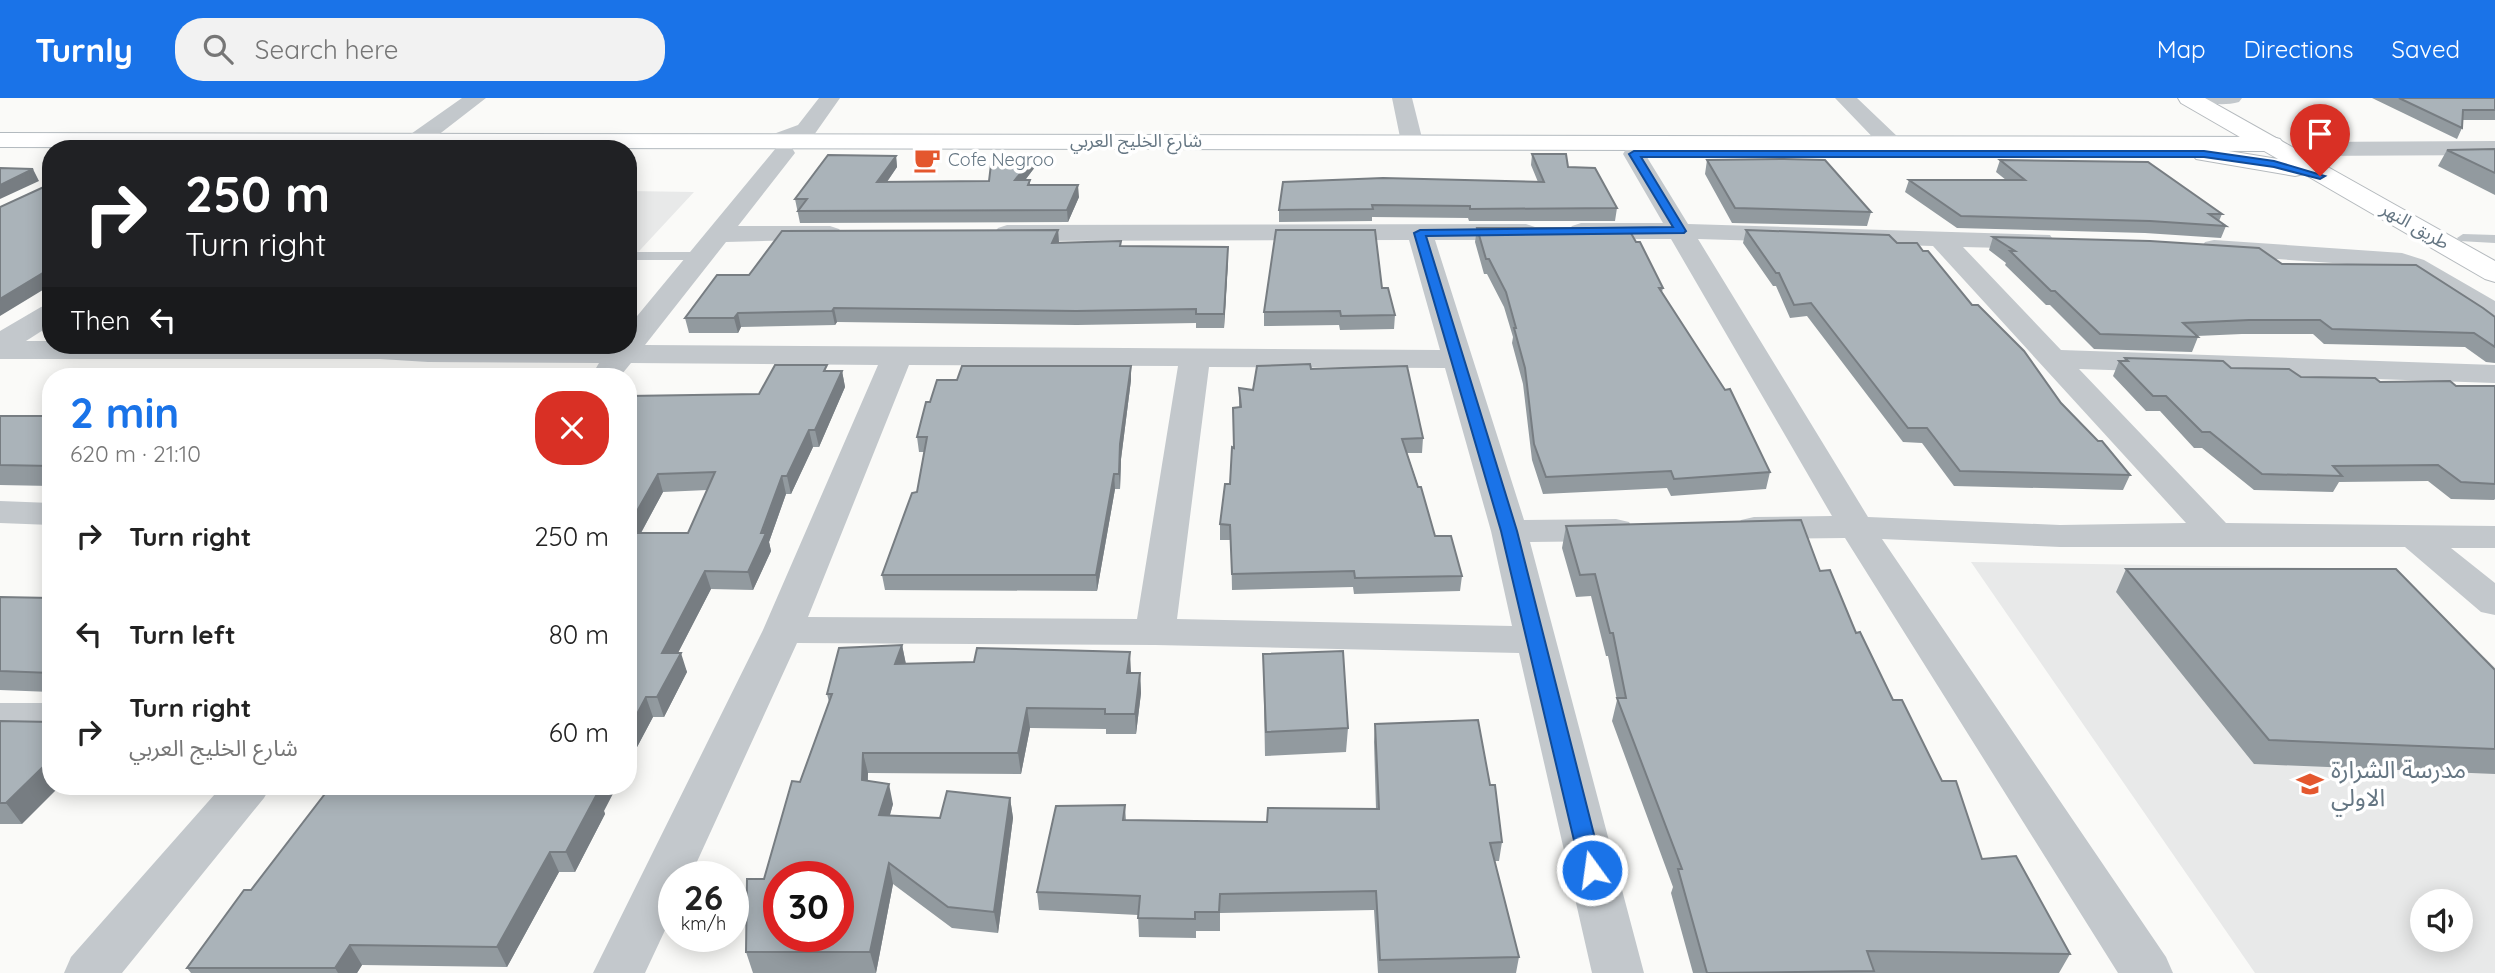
<!DOCTYPE html>
<meta charset="utf-8">
<style>
:root{--surface:#fff;--page:#f2f2f2;--text:#222;--muted:#767676;--accent:#1a73e8}
body{margin:0;font-family:Quicksand,"Noto Sans Arabic",sans-serif;background:var(--page);color:var(--text);height:100vh;display:flex;flex-direction:column;font-size:26px;white-space:nowrap}
*{box-sizing:border-box;margin:0}
p{font-size:23px;color:var(--muted)}
.icon{flex:none;width:38px;height:38px;fill:none;stroke:currentColor;stroke-width:2;stroke-linecap:round;stroke-linejoin:round}
.map{position:relative;flex:1;overflow:hidden}
.details{position:absolute;left:42px;top:270px;width:595px;height:427px;display:flex;flex-direction:column;background:var(--surface);border-radius:28px;box-shadow:0 4px 18px #0003}
.details>*{flex:none}
.hud{position:absolute;left:42px;top:42px;width:595px;height:214px;border-radius:28px;box-shadow:0 4px 18px #0003;background:#202124;color:#fff;overflow:hidden}
.buttons{position:absolute;left:2410px;top:791px;display:grid;gap:14px}
.buttons a{display:grid;place-items:center;width:63px;height:63px;border-radius:50%;background:var(--surface);box-shadow:0 4px 18px #0003;font-size:35px}
.speed{position:absolute;left:658px;top:763px;display:flex;gap:14px;font-size:35px;font-weight:700;text-align:center}
.speed>*{display:grid;place-content:center;width:91px;height:91px;border-radius:50%;background:var(--surface);box-shadow:0 4px 18px #0003;line-height:1}
.speed small{font-size:18px;font-weight:400}
.speed .limit{border:10px solid #d22;background:#fff;color:#111}
.pin{position:absolute;display:grid;place-items:center;width:60px;height:60px;color:#fff;margin:-72px -30px;border-radius:50% 50% 50% 0;rotate:-45deg;box-shadow:0 0 7px #0007}
.pin .icon{rotate:45deg}
.me{position:absolute;width:77px;margin:-38px;rotate:346deg;stroke-linejoin:round;filter:drop-shadow(0 0 5px #0008)}
.turn{display:flex;align-items:center;gap:24px;height:147px;padding:0 28px;font-size:32px}
.turn .icon{width:91px;height:91px;stroke-width:2.5}
.turn b{display:block;font-size:49px;line-height:60px}
.then{display:flex;align-items:center;height:66px;padding:0 28px;background:#0003;gap:14px;font-size:26px}
.round{display:grid;place-items:center;flex:none;width:74px;height:74px;border-radius:28px;background:var(--page)}
.summary{display:flex;align-items:center;justify-content:space-between;height:119px;padding:0 28px}
h1{font-size:42px;font-weight:700;line-height:52px;color:var(--accent)}
ul{padding:0;list-style:none}
li{display:flex;align-items:center;gap:21px;height:98px;padding:0 28px}
li div{flex:1}
li b{display:block;font-size:26px}
li em{font-style:normal}
header{display:flex;align-items:center;gap:42px;box-sizing:border-box;height:98px;padding:0 35px;background:var(--accent);color:#fff}
header strong{font-size:33px}
nav{display:flex;gap:38px;margin-inline-start:auto;font-size:24px}
.search{width:490px;height:63px;background:var(--page);display:flex;align-items:center;gap:18px;box-sizing:border-box;padding:0 24px;border-radius:28px;color:var(--muted);font-size:26px}
.map>svg:first-child{display:block}
</style>
<header>
<strong>Turnly</strong>
<div class="search"><svg class="icon" aria-label="search" viewBox="0 0 24 24"><circle cx="10" cy="10" r="6"/><path d="M15 15l6 6"/></svg>Search here</div>
<nav><a>Map</a><a>Directions</a><a>Saved</a></nav>
</header>
<div class="map">
<svg width="2495" height="875" viewBox="0 0 2495 875">
<rect width="100%" height="100%" fill="#fafaf8"/>
<path fill="#e8e9e9" fill-rule="evenodd" d="M628 93 694 94 628 165Z
M1971 464 2387 471 2495 569V875H2255ZM2422 803H2460V842H2422Z"/>
<g fill="none" stroke-linecap="round" stroke-linejoin="round">
<g stroke="#b3babf" stroke-width="2">
<path id="secondary" d="M0 35 2272 39 2280 41 2284 46 2280 51 2272 53 0 49Z"/>
</g>
<g stroke="#b5babe" stroke-width="2">
<path id="primary" d="M2178 0H2205L2495 163V184L2485 181 2304 76 2295 78 2196 61 2192 56 2196 51 2204 49 2278 61 2181 5Z"/>
</g>
<path fill="#c3c8cc" fill-rule="evenodd" d="M2463 136 2495 137V145L2459 143 2457 140Z
M628 154H701L707 158 701 162H628Z"/>
<path fill="#c3c8cc" fill-rule="evenodd" d="M462 0H486L424 48H408L405 43 408 38Z
M819 0H840L814 37 776 50 768 48 765 43 768 38 798 27Z
M1392 0H1412L1423 44 1420 49H1404L1401 44Z
M1835 0H1857L1900 41 1903 46 1900 51H1884Z
M2201 0H2242L2239 4C2228 7 2215 7 2204 4Z
M2495 43V57L2306 58 2298 56 2295 51 2298 46 2306 44Z
M784 48 792 50 795 55 738 128H830L839 131 843 136 839 141 726 144 645 247 1440 252 1409 142 1007 143 998 140 994 135 998 130 1007 127 1526 126 1535 129 1539 134 1535 139 1526 142H1435L1524 422 1616 421 1629 424 1634 432 1629 440 1616 443 1530 444 1644 875H1592L1519 555 1155 547 797 545 690 779H674V813L645 875H593L763 532 878 267 631 265 622 276H600L596 270 599 265 428 264 380 261H0V233L41 209 51 206V227L26 243H51V247H628V229L776 50ZM909 267 1178 268 1137 521 808 519ZM1209 269 1445 270 1491 433 1512 528 1177 521Z
M1634 49 1642 51 1688 126 2050 137 2054 143 2050 149 2041 151 1963 149 2061 252 2495 267V285L2079 271 2226 425 2495 428V450H2451L2495 485V517L2481 514 2405 449H2060L1882 441 2166 859 2173 875H2118L1845 440 1754 441 1741 438 1736 430 1741 422 1754 419 1832 418 1671 141H1581L1572 138 1568 133 1572 128 1581 125H1663L1623 56 1626 51ZM1698 141 1933 148 2186 425 2060 427 1868 419Z
M2214 142 2402 155 2424 162 2495 203V224L2485 221 2406 174 2390 169 2205 156 2201 150 2205 144Z
M0 403 51 405V427L0 425Z
M0 605H51V635H0Z
M222 688H271L264 700 122 875H64L71 859Z"/>
<use href="#secondary" fill="#fff" fill-rule="evenodd"/>
<use href="#primary" fill="#fff" fill-rule="evenodd"/>
</g>
<path fill="#929a9f" fill-rule="evenodd" d="M2372 0H2495V22H2463L2462 30 2457 41Z
M2495 51V97L2438 68 2447 52Z
M1532 56 1568 69 1617 110 1615 123H1469L1468 120 1372 119V123L1279 124V112L1538 84 1531 67Z
M896 58 897 69 887 84 989 83 1035 69 1025 82H1030V87L1079 99 1068 124 800 125 795 101Z
M1707 62 1871 114 1867 128 1732 125 1705 76Z
M2000 62 2222 116 2219 123 2226 128 2221 140 2145 135 1957 130 1905 94 1909 82H2006L1996 74Z
M1477 130 1636 144 1663 190 1662 194 1770 374 1766 391 1671 398 1667 390 1543 396 1532 362 1523 286 1512 245 1513 239 1504 209 1487 176H1484L1475 144Z
M1058 132 1059 145 1121 148 1228 162 1224 230H1196V225L1077 227 837 224 835 227 741 229 738 235H689L685 220 749 177Z
M1746 132 1897 145 1972 207 2061 305 2130 377 2123 392 1954 388 1922 345 1903 344 1807 218 1790 220 1776 188H1773L1743 145Z
M1993 139 2282 166 2495 219V265L2486 264 2465 249 2324 246 2313 236H2242L2197 238 2198 239 2192 254 2094 251 2050 207H2046L2005 167 2006 165 1989 152Z
M1382 190 1395 217 1394 231 1340 232 1339 227 1264 228V214Z
M2125 260 2231 270 2301 279 2456 288H2495V401L2494 402 2451 401 2428 383 2339 384 2333 394 2254 392 2202 350H2194L2160 313H2146L2113 278 2119 263H2124Z
M1311 271 1423 340 1422 355H1407L1435 438 1462 478 1460 493 1354 496 1353 489 1232 492 1231 442H1220V426L1230 386 1239 310V290L1253 292Z
M828 273H842L845 289 819 349H813L791 396H786L769 444 771 453 753 492 711 491 678 555 687 574 664 619H653L628 666V298L759 296ZM707 392 688 435H641L663 394Z
M1131 282 1121 361 1120 391H1115L1097 493 885 492 882 477 917 394 924 354H919L917 339Z
M0 318H51V388L0 387Z
M1566 428 1820 473 1856 535 1893 602 1942 683 1982 761 2070 856 2059 875H1693L1671 795 1673 789 1612 623 1617 602 1608 558H1606L1591 498 1576 499 1562 450Z
M2126 471 2495 572V676L2254 666 2116 494Z
M0 499 51 500V594L0 592Z
M902 547 906 566 1140 575 1141 595 1136 636H1106V631L1030 630 1021 676 868 675V683L893 706 890 717 940 720 1010 700 1013 720 998 835 952 830 893 786 876 875H753L746 854 764 781 829 604 827 596Z
M1263 556 1348 630 1346 654 1265 658Z
M0 623 22 726H0Z
M1375 626 1490 687 1502 744 1499 763H1494L1519 859 1516 875H1378L1374 812 1220 815V833H1196V840L1139 839 1138 817 1039 812 1037 794 1125 707 1126 723 1267 724 1376 711 1374 644Z
M604 713 605 716 575 774H559L507 869 362 867 357 875H191L187 870Z"/>
<path fill="#777d82" d="M896 58 897 69 879 95 877 84Z
M1034 58 1035 69 1017 93 1015 82Z
M33 71 39 83 0 101V87Z
M1078 87 1079 99 1068 124 1067 112Z
M1058 132 1059 146 1052 145Z
M1228 149V162L1224 230V216Z
M51 170V187L0 218V201Z
M834 210 837 224 835 227 832 213Z
M738 215 741 229 738 235 734 220Z
M1131 268V282L1121 361 1120 391 1119 376 1120 346Z
M842 273 845 289 819 349 815 332Z
M809 332 813 349 791 396 787 378Z
M658 376 663 394 631 453 628 446V429Z
M1114 376 1115 391 1097 493 1096 477Z
M782 378 786 396 769 444 771 453 753 492 748 474Z
M705 473 711 491 668 574 662 555Z
M902 547 906 567 895 566Z
M1130 554 1131 574 1128 595 1127 575Z
M681 555 687 574 664 619 657 599Z
M1140 575 1141 595 1136 636 1135 616Z
M646 599 653 619 628 666V633Z
M1027 610 1030 630 1021 676 1018 655Z
M863 655 868 675 866 703 862 682Z
M51 661V688H60L22 726 6 705Z
M889 686 893 706 884 737 879 717Z
M599 688H617L604 713 605 716 575 774 566 754Z
M1010 700 1013 720 998 835 994 814Z
M550 754 559 774 507 869 497 849Z
M889 765 893 786 876 875 870 854Z
M350 847 362 867 357 875H338L335 870Z"/>
<path fill="#aab3b9" stroke="#777d82" stroke-width="2" fill-rule="evenodd" d="M2399 0H2495V12H2463L2462 30Z
M2495 51V75L2447 52Z
M1532 56H1566L1568 69 1595 70 1617 110 1470 111V108L1372 107 1373 111 1279 112 1283 84 1383 80 1544 84Z
M828 57 896 58 877 84 989 83 992 58H1034L1015 82H1030L1028 87H1078L1067 112 798 113 807 101H795Z
M1784 61 1825 62 1871 114 1735 110 1707 62Z
M2000 62 2148 64 2222 116H2209L2226 128 2150 123 1961 118 1909 82H2025Z
M0 70 33 71 0 87Z
M48 72H51V170L0 201V109L46 88Z
M1477 130H1628L1636 144H1640L1663 190H1659L1725 292 1730 291 1770 374 1674 381 1671 373 1546 379 1534 346 1525 270 1514 230H1516L1506 194 1489 161H1486Z
M1058 132 1052 145 1121 143 1120 148 1228 149 1224 216H1196V211L1076 213 834 210 832 213 738 215 734 220H685L717 177H749L782 133Z
M1276 132H1375L1382 190H1388L1395 217 1341 218 1340 213 1264 214Z
M1746 132 1889 137 1897 145H1917L1923 153H1928L1972 207H1978L2024 253 2061 305 2098 343H2102L2130 377 1960 373 1927 330H1908L1811 205 1794 207 1779 175H1776Z
M1993 139 2150 143 2259 150 2282 166 2416 167 2483 210 2495 219V249L2474 235 2332 231 2320 222H2249L2183 225 2198 239 2100 236 2055 193H2051L2010 153H2015Z
M2125 260 2223 263 2231 270 2289 271 2301 279 2375 280 2380 284 2450 283 2456 288H2495V386L2461 384 2438 367 2333 368 2342 378 2262 376 2210 334H2202L2166 298H2153L2119 263H2128Z
M1310 266 1311 271 1407 268 1423 340 1402 341 1418 389H1421L1435 438H1451L1462 478 1355 480 1354 473 1232 476 1230 427 1220 426 1225 386H1230L1232 349 1234 350 1233 310 1241 309 1239 290 1253 292 1257 268Z
M775 267H827L824 273H842L815 332H809L787 378H782L761 435H766L748 474 705 473 662 555H681L657 599H646L628 633V435H688L715 374 658 376 628 429V298L759 296Z
M962 268H1131L1120 346 1119 376H1114L1096 477H882L912 395 917 394 927 339H917L926 304H930L937 282H957Z
M0 318H51V368L0 367Z
M1801 422 1820 473 1830 472 1856 535 1860 534 1893 602H1902L1942 683H1956L1982 761 2016 758 2070 856 1867 853 1874 873 1707 875 1678 771H1682L1617 600H1626L1613 535H1610L1595 476 1580 477 1566 428Z
M2126 471H2396L2495 572V651L2269 642Z
M0 499 51 500V575L0 573Z
M902 547 895 566 974 564 977 550 1130 554 1127 575H1140L1135 616H1105V611L1027 610 1018 655H863L862 682 889 686 879 717 940 720 947 693 1010 700 994 814 948 809 889 765 870 854H746L747 781H764L792 683 800 684 832 596H827L839 550ZM779 779H838V838H779Z
M1343 553 1348 630 1266 634 1263 556Z
M1478 622 1490 687H1495L1502 744 1490 745 1519 859 1380 862 1376 793 1220 796 1219 814H1195V821L1138 820 1140 798 1037 794 1056 708 1125 707 1123 722 1267 724 1268 710 1379 711 1375 626Z
M0 623 51 624V661L6 705H0Z
M331 688H599L595 696H597L566 754H550L497 849 350 847 335 870H187L244 792H251Z"/>
<path fill="#1a73e8" stroke="#114b97" stroke-width="2" d="M1634 53H2204L2274 63 2325 78 2320 81 2274 69 2204 59H1641L1686 133 1684 135 1426 138 1517 433 1603 772 1599 778 1592 781 1584 778 1581 772 1501 433 1414 135 1420 132 1673 129 1629 56Z"/>
<defs>
<g id="cafe-bare" transform="scale(2.1)"><path d="M-5.5-4.5H6V0H3Q3 3.5 0 3.5H-2.5Q-5.5 3.5-5.5 0ZM3-3.2v2h1.7v-2ZM-6 4.5H4V6H-6Z" fill="#e4572e" stroke="#fff" stroke-width="2.5" paint-order="stroke"/></g>
<g id="school-bare" transform="scale(2.1)"><path d="M0-5L7-2L0 1L-7-2ZM-4 1L0 2.5L4 1V4Q0 6-4 4Z" fill="#e4572e" stroke="#fff" stroke-width="2.5" paint-order="stroke"/></g>
</defs>
<g fill-rule="evenodd">
<use href="#cafe-bare" x="927" y="62"/>
<use href="#school-bare" x="2310" y="686"/>
</g>
<g text-anchor="middle" stroke-width="7" stroke-linejoin="round" paint-order="stroke">
<g font-size="18" fill="#657683" stroke="#fff">
<text x="1136" y="49">شارع الخليج العربي</text>
<text transform="translate(2415 128) rotate(30)" y="6">طريق النهر</text>
</g>
<g font-size="18" fill="#657683" stroke="#fff" text-anchor="start">
<text x="948" y="68">Cofe Negroo</text>
</g>
<g font-size="24" fill="#657683" stroke="#fff" text-anchor="start">
<text x="2331" y="680">مدرسة الشرارة<tspan x="2331" dy="28">الاولي</tspan></text>
</g>
</g>
</svg>
<div class="buttons">
<a><svg class="icon" aria-label="sound" viewBox="0 0 24 24"><path d="M4 9h4l5-4v14l-5-4H4zM17 9q2 3 0 6"/></svg></a>
</div>
<div class="speed"><div>26<small>km/h</small></div><div class="limit">30</div></div>
<div class="pin" style="left:2320px;top:78px;background:#d93025"><svg class="icon" aria-label="arrive" viewBox="0 0 24 24"><path d="M6 21V4h12l-3 4 3 4H6"/></svg></div>
<svg class="me" style="left:1592px;top:772px" viewBox="-20 -20 40 40"><circle r="17" fill="#1a73e8" stroke="#fff" stroke-width="3"/><path d="M0-11L8 9 0 5-8 9z" fill="#fff"/></svg>
<div class="hud">
<div class="turn"><svg class="icon" aria-label="right" viewBox="0 0 24 24"><path d="M7 20v-9h11M14 6l5 5-5 5"/></svg><div><b>250 m</b>Turn right</div></div>
<div class="then">Then<svg class="icon" aria-label="left" viewBox="0 0 24 24"><path d="M17 20v-9H6M10 6l-5 5 5 5"/></svg></div>
</div>
<section class="details">
<div class="summary"><div><h1>2 min</h1><p>620 m · 21:10</p></div><a class="round" style="background:#d93025;color:#fff"><svg class="icon" aria-label="close" viewBox="0 0 24 24"><path d="M6 6l12 12M18 6L6 18"/></svg></a></div>
<ul>
<li><svg class="icon" aria-label="right" viewBox="0 0 24 24"><path d="M7 20v-9h11M14 6l5 5-5 5"/></svg><div><b>Turn right</b></div><em>250 m</em></li>
<li><svg class="icon" aria-label="left" viewBox="0 0 24 24"><path d="M17 20v-9H6M10 6l-5 5 5 5"/></svg><div><b>Turn left</b></div><em>80 m</em></li>
<li><svg class="icon" aria-label="right" viewBox="0 0 24 24"><path d="M7 20v-9h11M14 6l5 5-5 5"/></svg><div><b>Turn right</b><p>شارع الخليج العربي</p></div><em>60 m</em></li>
</ul>
</section>
</div>
